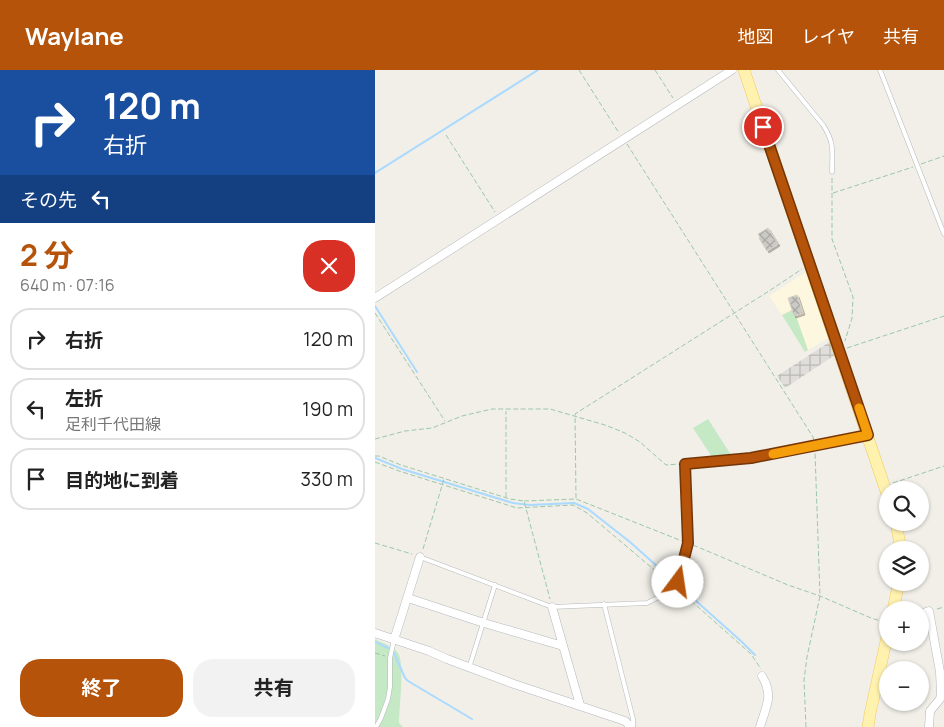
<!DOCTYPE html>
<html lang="ja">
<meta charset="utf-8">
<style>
:root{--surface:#fff;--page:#f2f2f2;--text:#222;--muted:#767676;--line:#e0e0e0;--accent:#b45309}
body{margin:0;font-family:Manrope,"Noto Sans JP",sans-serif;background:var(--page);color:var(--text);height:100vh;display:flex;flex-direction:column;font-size:19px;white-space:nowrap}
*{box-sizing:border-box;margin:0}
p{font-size:16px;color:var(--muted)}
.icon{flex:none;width:28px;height:28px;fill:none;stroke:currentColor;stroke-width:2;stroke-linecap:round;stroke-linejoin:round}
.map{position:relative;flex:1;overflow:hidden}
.panel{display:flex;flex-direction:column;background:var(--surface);width:375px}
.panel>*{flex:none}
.guide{background:#1a4fa0;color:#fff;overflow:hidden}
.buttons{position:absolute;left:504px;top:411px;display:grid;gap:10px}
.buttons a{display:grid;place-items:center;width:50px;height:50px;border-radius:50%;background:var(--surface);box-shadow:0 1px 4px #0004;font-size:25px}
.pin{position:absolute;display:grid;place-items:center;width:42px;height:42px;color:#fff;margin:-21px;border:2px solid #fff;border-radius:50%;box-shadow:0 1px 5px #0007}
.me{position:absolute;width:55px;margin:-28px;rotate:14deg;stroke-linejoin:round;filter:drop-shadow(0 0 4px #0008)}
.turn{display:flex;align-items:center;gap:18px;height:105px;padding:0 20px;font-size:22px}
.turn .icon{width:65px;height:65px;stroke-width:2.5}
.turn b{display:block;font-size:35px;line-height:42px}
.then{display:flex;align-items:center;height:48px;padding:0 20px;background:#0003;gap:10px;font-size:19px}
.round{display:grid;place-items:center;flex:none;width:52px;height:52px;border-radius:20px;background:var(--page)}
.headline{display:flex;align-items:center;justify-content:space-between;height:85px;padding:0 20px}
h1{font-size:30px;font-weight:700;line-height:38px;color:var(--accent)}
.primary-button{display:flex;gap:10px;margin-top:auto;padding:10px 20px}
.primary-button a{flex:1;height:58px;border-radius:20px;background:var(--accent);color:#fff;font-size:20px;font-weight:700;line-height:58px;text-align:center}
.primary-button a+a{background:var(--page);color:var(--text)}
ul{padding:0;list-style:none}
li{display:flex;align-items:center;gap:15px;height:62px;margin:0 10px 8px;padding:0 10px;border:2px solid var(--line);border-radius:20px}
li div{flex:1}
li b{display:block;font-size:19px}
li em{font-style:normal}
header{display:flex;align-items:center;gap:30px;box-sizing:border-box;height:70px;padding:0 25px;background:var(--accent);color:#fff}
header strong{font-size:24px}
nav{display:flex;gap:28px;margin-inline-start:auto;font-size:18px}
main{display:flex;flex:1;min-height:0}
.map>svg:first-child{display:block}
</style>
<header>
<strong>Waylane</strong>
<nav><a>地図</a><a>レイヤ</a><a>共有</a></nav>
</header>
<main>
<section class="panel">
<div class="guide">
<div class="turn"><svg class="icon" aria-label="right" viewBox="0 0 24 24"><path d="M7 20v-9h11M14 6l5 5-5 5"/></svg><div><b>120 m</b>右折</div></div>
<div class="then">その先<svg class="icon" aria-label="left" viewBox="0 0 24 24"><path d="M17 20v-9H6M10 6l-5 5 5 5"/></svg></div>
</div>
<div class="headline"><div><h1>2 分</h1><p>640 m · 07:16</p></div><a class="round" style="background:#d93025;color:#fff"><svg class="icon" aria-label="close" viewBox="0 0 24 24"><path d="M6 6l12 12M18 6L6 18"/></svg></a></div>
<ul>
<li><svg class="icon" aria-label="right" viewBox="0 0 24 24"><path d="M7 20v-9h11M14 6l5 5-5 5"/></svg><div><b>右折</b></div><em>120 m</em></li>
<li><svg class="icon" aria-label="left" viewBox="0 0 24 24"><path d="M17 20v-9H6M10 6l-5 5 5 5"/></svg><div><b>左折</b><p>足利千代田線</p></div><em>190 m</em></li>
<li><svg class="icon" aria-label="arrive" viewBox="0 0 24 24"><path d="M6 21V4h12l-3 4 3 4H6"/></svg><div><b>目的地に到着</b></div><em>330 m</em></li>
</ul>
<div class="primary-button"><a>終了</a><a>共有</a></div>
</section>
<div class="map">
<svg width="569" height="657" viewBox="0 0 569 657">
<defs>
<pattern id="industrial-grid" width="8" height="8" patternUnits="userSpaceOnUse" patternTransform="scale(1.25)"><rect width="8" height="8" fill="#e0deda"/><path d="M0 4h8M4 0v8" fill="none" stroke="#b9b8b5"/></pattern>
<pattern id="building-cross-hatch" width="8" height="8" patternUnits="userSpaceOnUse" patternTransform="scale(1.25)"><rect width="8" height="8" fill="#cccac5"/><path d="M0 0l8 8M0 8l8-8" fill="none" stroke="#a9a8a4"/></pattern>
<filter id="shadow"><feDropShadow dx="2" dy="2" stdDeviation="0" flood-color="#0004"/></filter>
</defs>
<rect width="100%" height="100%" fill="#f1efe8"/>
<path fill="#fef7e0" d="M433 201 454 266 453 268 430 282 407 245 394 226Z"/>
<path fill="url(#industrial-grid)" d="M456 271 460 285 410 318 402 306Z"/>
<path fill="#c5e8c5" d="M417 240 419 246H421L433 280 430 282 407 245Z
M333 349 356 385 337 387 318 358Z
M0 569C7 573 18 576 23 583 30 594 24 637 24 653L28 657H0Z"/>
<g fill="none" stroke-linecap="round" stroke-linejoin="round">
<path stroke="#aadaff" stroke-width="2" d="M0 103 163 0
M0 236 42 302
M0 388 27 399 138 433 155 435 199 433 213 439 255 472 367 572 380 585
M0 572 13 578
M19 583 30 608 33 611 97 649"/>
</g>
<path fill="url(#building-cross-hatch)" stroke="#d6d1c6" filter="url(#shadow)" d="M393 158 403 174 392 181 384 168 385 167 383 164Z
M422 225 428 243 419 246 413 228Z"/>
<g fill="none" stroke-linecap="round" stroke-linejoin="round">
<g stroke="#b5b8bc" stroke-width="5">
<path id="service" d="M403 0 448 55C460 73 457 82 457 102
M505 0 569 164
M45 487 177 537 272 533 288 525 300 517 303 512 313 473 310 394 375 388 491 366
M229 534 258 649V657
M94 598 120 515
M1 657 6 648 13 629 15 617V588L19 570"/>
</g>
<g stroke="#b5b8bc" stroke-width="9">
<path id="minor" d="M0 228 357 0
M33 528 109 553 188 576
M177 537 205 635
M545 544 554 541 565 602 566 624 565 629 555 641 554 657
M0 563 54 581 72 589 139 614 250 651 256 657
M19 570 45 487
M385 657C391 636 399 626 387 606"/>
</g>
<g stroke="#f2c960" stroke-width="12">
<path id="primary" d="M369 0 512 424
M521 452 526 480
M518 540 524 512
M493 657 495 644 512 567"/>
</g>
<path stroke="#9cc7a9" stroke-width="1" stroke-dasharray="5 2.5" stroke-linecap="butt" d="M204 0 244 63
M280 0 298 28
M71 65 120 142
M252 74 438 367 439 371
M546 94 569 86
M457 108V169L478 227 477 248 470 271
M458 123 538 97
M0 243 70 351
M472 278 569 246
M0 369 30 361 57 358 87 346 117 339H175L230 355 250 363 265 372 291 395 304 394
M0 386H4L26 395 135 429 149 431 175 529
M0 392 24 401 142 438 198 435 212 443 296 514
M518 413 569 396
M131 427V341
M201 428 200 344 394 221 427 199
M149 431 201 429 307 471
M0 473 37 484
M318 475 413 515 445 526 496 548 512 553
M48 479 69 409
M305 521 376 584 386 599
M562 539 569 537
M0 583 10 586
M431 657 429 610 432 587 445 526 440 382"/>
<use href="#service" stroke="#fff" stroke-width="4"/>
<use href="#minor" stroke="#fff" stroke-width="8"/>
<use href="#primary" stroke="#fff2af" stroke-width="11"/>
</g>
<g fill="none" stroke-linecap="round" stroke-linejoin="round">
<g stroke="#753606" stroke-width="12">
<path id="route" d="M303 512 313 473 310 394 376 388 493 365 388 57"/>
</g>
<use href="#route" stroke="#b45309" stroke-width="9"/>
<path stroke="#f59e0b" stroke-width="9" d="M398 384 493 365 484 338"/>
</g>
</svg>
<div class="buttons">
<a><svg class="icon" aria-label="search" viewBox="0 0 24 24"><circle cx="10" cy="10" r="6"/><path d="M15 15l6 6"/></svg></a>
<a><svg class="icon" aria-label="layers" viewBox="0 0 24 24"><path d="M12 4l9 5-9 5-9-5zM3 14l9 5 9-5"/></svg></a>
<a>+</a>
<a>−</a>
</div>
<div class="pin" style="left:388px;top:57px;background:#d93025"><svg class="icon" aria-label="arrive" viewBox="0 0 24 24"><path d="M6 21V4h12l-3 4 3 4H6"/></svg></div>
<svg class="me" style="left:303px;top:512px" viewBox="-20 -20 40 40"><circle r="19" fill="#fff"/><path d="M0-13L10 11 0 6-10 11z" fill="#b45309"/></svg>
</div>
</main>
